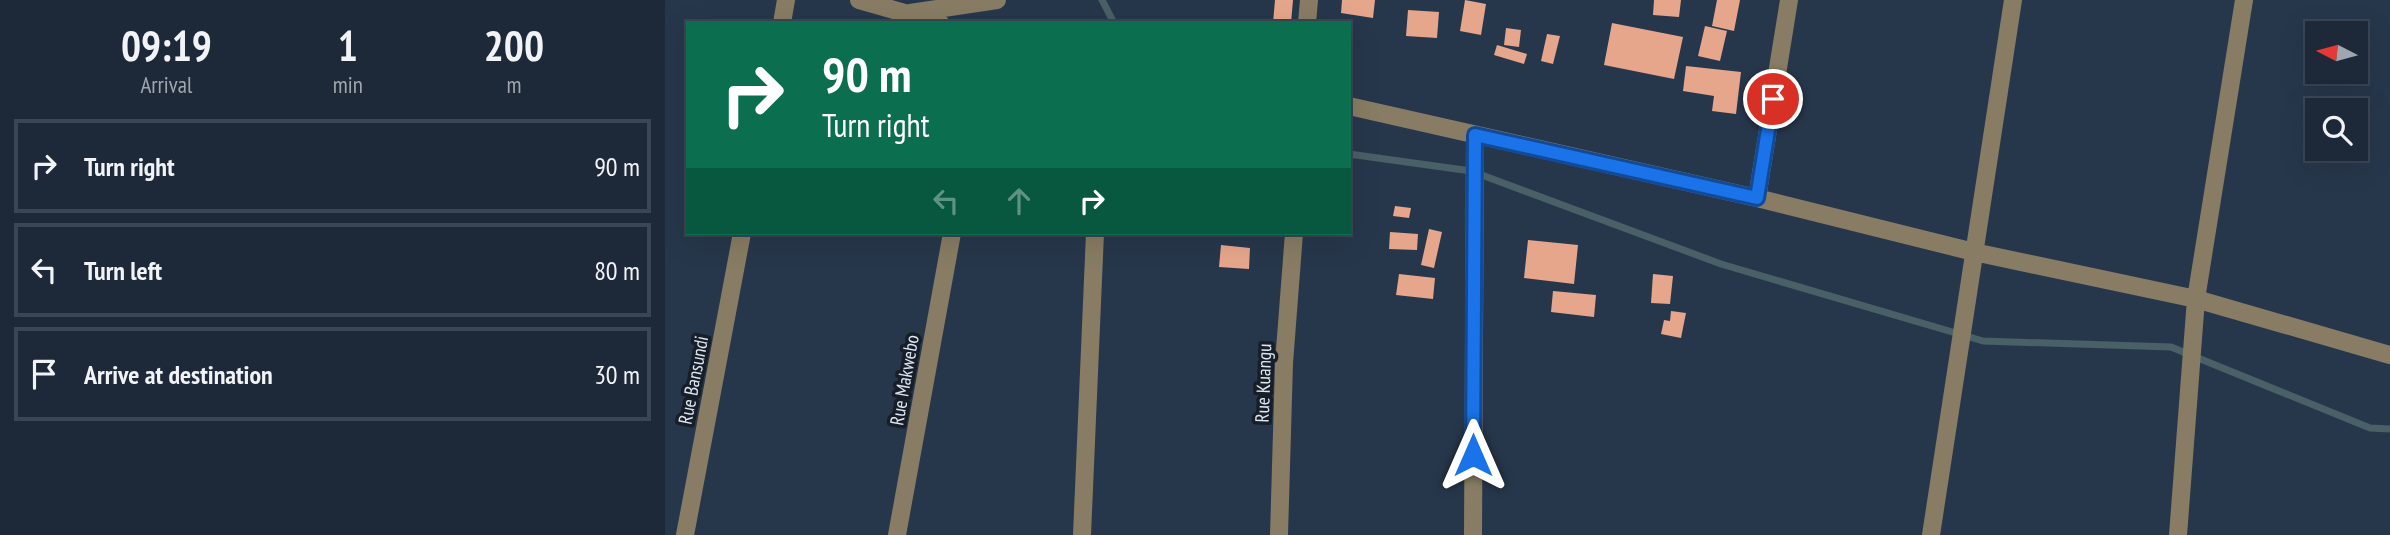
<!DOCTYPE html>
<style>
:root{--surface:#1d2938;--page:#2a3543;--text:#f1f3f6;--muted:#a0a6ae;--line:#3b4553}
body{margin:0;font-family:"PT Sans Narrow",sans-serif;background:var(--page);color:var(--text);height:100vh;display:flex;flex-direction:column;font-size:26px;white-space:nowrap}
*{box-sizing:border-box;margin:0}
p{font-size:23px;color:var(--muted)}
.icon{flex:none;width:38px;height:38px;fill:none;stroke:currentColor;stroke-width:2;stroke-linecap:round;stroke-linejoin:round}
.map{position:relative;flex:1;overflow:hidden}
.details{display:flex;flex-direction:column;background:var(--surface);width:665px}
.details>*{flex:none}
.banner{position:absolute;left:21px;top:21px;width:665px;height:214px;border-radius:0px;box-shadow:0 7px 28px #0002,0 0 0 2px var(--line);background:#0b6e4f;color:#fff;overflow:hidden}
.needle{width:46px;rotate:276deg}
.tools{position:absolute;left:1640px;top:21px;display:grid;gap:14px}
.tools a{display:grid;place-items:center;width:63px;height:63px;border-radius:0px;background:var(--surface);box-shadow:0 7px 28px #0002,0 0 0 2px var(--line);font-size:35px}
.pin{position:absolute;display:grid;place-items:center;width:60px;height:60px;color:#fff;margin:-30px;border:4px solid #fff;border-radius:50%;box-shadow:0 2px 7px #0007}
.me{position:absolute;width:77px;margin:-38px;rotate:0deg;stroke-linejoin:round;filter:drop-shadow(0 0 5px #0008)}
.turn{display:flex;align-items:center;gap:24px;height:147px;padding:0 21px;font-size:32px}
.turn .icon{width:91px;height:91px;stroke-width:2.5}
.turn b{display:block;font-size:49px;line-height:60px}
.lanes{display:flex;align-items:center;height:66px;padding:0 21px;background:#0003;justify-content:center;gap:35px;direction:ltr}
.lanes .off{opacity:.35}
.eta{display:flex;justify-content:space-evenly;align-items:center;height:119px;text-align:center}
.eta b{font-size:42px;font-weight:600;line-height:49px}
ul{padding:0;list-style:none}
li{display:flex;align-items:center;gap:21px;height:94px;margin:0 14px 10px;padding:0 7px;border:4px solid var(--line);border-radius:0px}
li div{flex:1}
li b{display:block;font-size:26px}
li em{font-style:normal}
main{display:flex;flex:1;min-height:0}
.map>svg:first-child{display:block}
</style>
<main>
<section class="details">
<div class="eta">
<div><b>09:19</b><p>Arrival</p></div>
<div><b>1</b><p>min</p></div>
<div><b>200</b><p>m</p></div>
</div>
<ul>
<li><svg class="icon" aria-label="right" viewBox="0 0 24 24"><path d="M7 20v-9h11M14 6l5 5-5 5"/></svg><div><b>Turn right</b></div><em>90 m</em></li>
<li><svg class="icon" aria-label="left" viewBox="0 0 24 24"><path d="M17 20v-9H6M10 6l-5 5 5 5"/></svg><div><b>Turn left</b></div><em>80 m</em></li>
<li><svg class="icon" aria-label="arrive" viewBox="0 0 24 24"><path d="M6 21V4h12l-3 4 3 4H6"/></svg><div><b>Arrive at destination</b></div><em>30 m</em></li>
</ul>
</section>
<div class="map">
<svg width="1725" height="535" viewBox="0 0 1725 535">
<rect width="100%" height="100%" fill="#27374b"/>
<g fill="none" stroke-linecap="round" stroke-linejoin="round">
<path stroke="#496066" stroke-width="7" d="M437 0 449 23
M684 154 806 171 1056 264 1318 341 1506 347 1705 428 1725 429"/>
</g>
<path fill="#e6a68c" d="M610 0H628L626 23H608Z
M677 0H710L708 18 676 13Z
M800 0 821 4 816 35 795 31Z
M989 0H1016L1014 17 988 15Z
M1052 0H1075L1069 31 1047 26Z
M743 10 774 12 772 38 741 36Z
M947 23 1018 37 1009 79 939 65Z
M1040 26 1062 31 1055 61 1033 56Z
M841 28 856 30 854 47 839 45Z
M882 34 895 36 888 64 876 61Z
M832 45 862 54 859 64 829 55Z
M1021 66 1076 72 1071 114 1047 111 1049 96 1018 91Z
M730 206 746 208 744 218 728 216Z
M764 229 777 232 769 268 756 265Z
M725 232 753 234 752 250 724 249Z
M524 233H558V237L524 236Z
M863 240 913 245 909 284 859 278Z
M556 245 585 248 584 269 554 267Z
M734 274 770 278 768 299 731 295Z
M988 274 1008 276 1005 304 986 303Z
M888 291 931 295 929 317 886 312Z
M1006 311 1021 313 1016 338 996 334 999 320 1005 321Z"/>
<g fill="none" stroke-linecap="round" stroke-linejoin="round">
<path stroke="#887c64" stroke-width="18" d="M194 0 275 23
M245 13 332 0
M117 23 121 0
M642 23 644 0
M684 106 1092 198 1309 252 1531 299 1725 355
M1092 198 1124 0
M20 535 77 233
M232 535 287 233
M417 535 430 233
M614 535 619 363 629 233
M808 535 810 135
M1266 535 1348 0
M1513 535 1531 299 1579 0"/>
</g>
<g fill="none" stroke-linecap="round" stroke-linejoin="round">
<g stroke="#114b97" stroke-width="18">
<path id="route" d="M808 455 810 135 1092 198 1108 99"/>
</g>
<use href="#route" stroke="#1a73e8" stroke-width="12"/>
</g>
<g text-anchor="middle" stroke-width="7" stroke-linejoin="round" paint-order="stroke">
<g font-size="19" fill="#dce7f4" stroke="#171e27">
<text transform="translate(28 380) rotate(-79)" y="7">Rue Bansundi</text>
<text transform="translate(239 380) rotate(-80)" y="7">Rue Makwebo</text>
<text transform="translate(598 383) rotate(-88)" y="7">Rue Kuangu</text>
</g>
</g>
</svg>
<div class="tools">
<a><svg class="needle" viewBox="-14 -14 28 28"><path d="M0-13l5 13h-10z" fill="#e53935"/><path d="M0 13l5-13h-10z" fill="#a0a6ae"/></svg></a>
<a><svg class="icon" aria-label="search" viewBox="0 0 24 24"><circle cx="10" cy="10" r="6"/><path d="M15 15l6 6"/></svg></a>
</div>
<div class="pin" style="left:1108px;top:99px;background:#d93025"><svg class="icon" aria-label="arrive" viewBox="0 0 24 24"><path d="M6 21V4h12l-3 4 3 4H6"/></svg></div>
<svg class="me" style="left:808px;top:455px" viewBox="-20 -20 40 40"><path d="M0-17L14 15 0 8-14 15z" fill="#1a73e8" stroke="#fff" stroke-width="4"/></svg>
<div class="banner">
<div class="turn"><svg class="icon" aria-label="right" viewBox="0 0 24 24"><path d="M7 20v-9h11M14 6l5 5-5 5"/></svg><div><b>90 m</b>Turn right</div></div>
<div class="lanes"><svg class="icon off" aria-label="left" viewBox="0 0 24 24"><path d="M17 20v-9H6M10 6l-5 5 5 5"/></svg><svg class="icon off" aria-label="ahead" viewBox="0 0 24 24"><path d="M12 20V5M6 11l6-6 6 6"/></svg><svg class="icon" aria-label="right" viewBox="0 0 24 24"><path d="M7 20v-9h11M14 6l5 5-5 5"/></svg></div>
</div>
</div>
</main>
